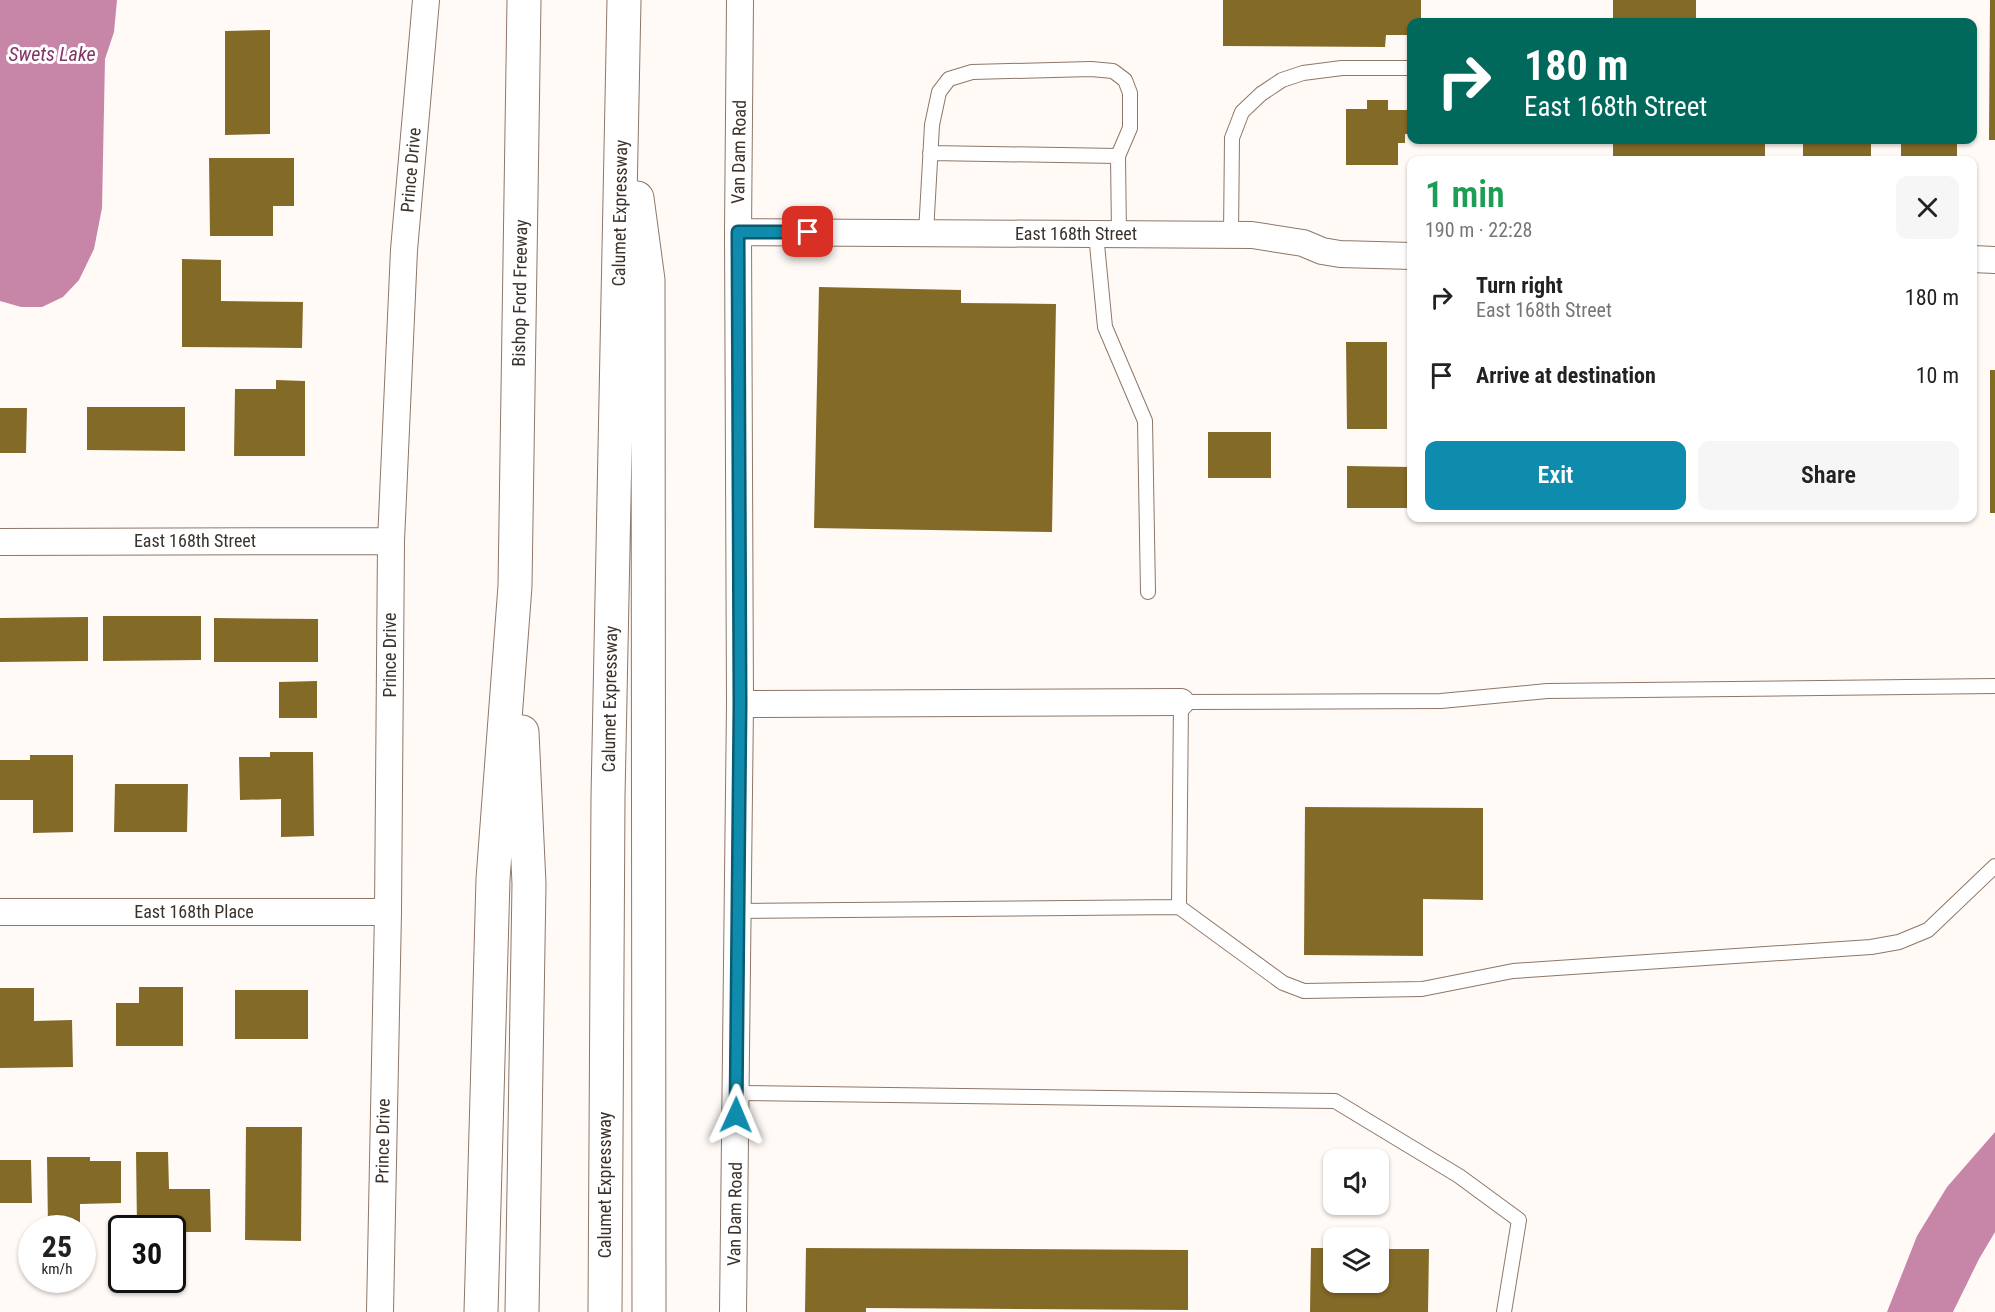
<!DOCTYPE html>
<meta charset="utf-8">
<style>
:root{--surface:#fff;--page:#f6f6f6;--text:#222;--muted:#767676;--accent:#0f8cad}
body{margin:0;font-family:"Roboto Condensed",sans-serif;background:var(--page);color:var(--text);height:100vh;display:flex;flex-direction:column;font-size:22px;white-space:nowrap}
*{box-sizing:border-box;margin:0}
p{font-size:20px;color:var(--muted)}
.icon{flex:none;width:33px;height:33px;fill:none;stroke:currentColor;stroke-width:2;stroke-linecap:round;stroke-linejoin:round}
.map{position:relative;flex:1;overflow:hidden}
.panel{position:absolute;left:1407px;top:156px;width:570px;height:366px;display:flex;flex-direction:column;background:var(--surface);border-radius:12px;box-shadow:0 2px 4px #0004}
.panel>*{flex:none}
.guide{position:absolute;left:1407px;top:18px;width:570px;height:126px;border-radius:12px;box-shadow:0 2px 4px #0004;background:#00695c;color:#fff;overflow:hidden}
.buttons{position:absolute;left:1323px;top:1149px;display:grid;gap:12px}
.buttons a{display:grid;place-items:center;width:66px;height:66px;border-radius:12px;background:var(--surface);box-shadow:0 2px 4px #0004;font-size:30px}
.speed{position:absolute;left:18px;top:1215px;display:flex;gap:12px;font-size:30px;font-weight:700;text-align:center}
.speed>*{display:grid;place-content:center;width:78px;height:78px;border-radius:50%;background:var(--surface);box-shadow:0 2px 4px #0004;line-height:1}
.speed small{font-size:15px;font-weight:400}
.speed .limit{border:3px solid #111;border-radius:9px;background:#fff;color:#111}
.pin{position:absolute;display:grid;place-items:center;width:51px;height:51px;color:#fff;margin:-26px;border-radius:12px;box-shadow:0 3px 9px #0006}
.me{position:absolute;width:66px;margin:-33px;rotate:1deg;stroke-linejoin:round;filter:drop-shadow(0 0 4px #0008)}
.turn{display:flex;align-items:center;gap:21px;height:126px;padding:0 18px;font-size:27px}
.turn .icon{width:78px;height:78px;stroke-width:2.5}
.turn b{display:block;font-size:42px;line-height:51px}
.round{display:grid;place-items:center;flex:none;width:63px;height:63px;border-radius:12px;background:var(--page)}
.overview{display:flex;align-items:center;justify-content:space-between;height:102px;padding:0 18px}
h1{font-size:36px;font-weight:600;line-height:45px;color:#1e9e55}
.button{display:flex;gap:12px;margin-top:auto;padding:12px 18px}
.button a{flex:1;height:69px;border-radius:12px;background:var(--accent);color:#fff;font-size:24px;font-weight:600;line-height:69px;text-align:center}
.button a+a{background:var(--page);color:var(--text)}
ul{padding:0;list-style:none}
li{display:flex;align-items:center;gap:18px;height:78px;padding:0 18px}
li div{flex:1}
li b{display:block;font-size:22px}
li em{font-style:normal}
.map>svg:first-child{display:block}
</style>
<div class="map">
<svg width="1995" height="1312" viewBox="0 0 1995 1312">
<rect width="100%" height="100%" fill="#fffaf6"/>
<path fill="#c786a8" d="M0 0H117L114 32 105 59 102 208 94 249 79 280 63 297 42 307H21L0 301Z
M1995 1132V1232L1979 1259 1953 1312H1887L1917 1236 1947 1187Z"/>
<path fill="#846a27" d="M1223 0H1421V22H1412V35H1386L1385 47 1223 46Z
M1613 0H1696V22H1613Z
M1990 0H1995V140H1989Z
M270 30V134L225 135V31Z
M1367 100H1388V110H1412V134H1405V143H1398V165H1346V109H1367Z
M1415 140H1488V143H1415Z
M1613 140H1765V160H1613Z
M1803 140H1871V160H1803Z
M1901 140H1957V160H1901Z
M209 158H294V206H273V236H210Z
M182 259 221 260V301L303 302 302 348 182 347Z
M819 287 961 290V303L1056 304 1052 532 814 528Z
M1346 342H1387V429H1347Z
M1990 370H1995V513H1990Z
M276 380 305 381V456H234L235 389H276Z
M87 407H185V451L87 450Z
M0 408H27L26 453H0Z
M1208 432H1271V478H1208Z
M1347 466 1410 467V508H1347Z
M103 616H201V660L103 661Z
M88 617V661L0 662V618Z
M214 618 318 619V662H214Z
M317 681V718H279V682Z
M270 752H313L314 836 281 837V799L240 800 239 757H270Z
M30 755H73V832L33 833V800H0V760H30Z
M115 784H188L187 832H114Z
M1305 807 1483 808V900L1423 899V956L1304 955Z
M139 987H183V1046H116V1003H139Z
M0 988H34V1021L72 1020 73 1067 0 1068Z
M235 990H308V1039H235Z
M246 1127H302L301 1241 245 1240Z
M136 1152H168L169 1189H210L211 1232H180V1236H172V1228H137Z
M47 1157H90V1161H121V1203L80 1204V1228H48Z
M0 1160H31L32 1203H0Z
M806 1248 1188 1250V1310L866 1308V1312H805Z
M1311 1248H1334V1282H1378V1249H1429L1428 1312H1310Z"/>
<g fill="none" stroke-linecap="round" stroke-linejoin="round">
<g stroke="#8d7769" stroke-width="16">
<path id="lane" d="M930 153 1118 156
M926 233 932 125 939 92 949 79 972 72 1091 69 1113 71 1125 80 1130 93V128L1118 156 1119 234
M1096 234 1105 327 1145 421 1148 592
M1231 234 1232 138 1242 112 1261 94 1282 80 1303 73 1342 68H1412
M1179 907 1283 983 1304 991 1422 989 1513 971 1871 947 1899 942 1928 930 1995 866
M737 911 1179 907 1181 702 1441 701 1547 691 1995 686
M737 1093 1335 1101 1459 1176 1519 1220 1504 1312"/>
</g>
<g stroke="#8d7769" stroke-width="28">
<path id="street" d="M738 232 1252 235 1303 243 1322 251 1340 254 1412 256
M1972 259 1995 260
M0 542 391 541
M740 704 1181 702
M0 912H388
M380 1312 388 912 391 541 404 250 426 0
M733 1312 740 704 738 232 740 0"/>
</g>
<g stroke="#8d7769" stroke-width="35">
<path id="highway" d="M637 198 648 280 649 1312
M522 732 529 884 522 1312
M481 1312 493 879 515 586 524 0
M605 1312 608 797 624 0"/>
</g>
<use href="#lane" stroke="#fff" stroke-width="14"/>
<use href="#street" stroke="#fff" stroke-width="26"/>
<use href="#highway" stroke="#fff" stroke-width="33"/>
</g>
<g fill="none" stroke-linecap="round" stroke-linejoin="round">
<g stroke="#0a5b70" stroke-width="15">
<path id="route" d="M736 1115 740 704 738 232H808"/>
</g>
<use href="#route" stroke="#0f8cad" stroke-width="10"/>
</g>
<g text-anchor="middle" stroke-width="6" stroke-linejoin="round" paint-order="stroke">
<g font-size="18" fill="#3b322c" stroke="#fff">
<text transform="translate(739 152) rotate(-89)" y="6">Van Dam Road</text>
<text transform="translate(411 170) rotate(-85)" y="6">Prince Drive</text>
<text transform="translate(620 213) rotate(-89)" y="6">Calumet Expressway</text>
<text x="1076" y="240">East 168th Street</text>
<text transform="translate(520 293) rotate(-89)" y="6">Bishop Ford Freeway</text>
<text x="195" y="547">East 168th Street</text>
<text transform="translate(390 655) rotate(-90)" y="6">Prince Drive</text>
<text transform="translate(610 699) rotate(-89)" y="6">Calumet Expressway</text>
<text x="194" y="918">East 168th Place</text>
<text transform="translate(383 1141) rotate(-89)" y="6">Prince Drive</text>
<text transform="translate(605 1185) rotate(-90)" y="6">Calumet Expressway</text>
<text transform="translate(735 1214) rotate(-89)" y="6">Van Dam Road</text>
</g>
<g font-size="20" font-style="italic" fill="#823462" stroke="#fff">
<text x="52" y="61">Swets Lake</text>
</g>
</g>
</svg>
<div class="buttons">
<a><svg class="icon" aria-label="sound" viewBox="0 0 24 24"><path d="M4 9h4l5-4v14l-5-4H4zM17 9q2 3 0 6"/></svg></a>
<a><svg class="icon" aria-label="layers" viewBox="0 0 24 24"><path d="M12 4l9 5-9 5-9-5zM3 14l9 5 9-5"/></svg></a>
</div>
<div class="speed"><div>25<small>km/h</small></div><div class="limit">30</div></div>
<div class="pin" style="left:808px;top:232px;background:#d93025"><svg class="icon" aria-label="arrive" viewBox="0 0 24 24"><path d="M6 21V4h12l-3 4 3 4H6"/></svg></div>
<svg class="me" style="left:736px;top:1115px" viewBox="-20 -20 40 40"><path d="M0-17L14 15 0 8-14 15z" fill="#0f8cad" stroke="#fff" stroke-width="4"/></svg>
<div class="guide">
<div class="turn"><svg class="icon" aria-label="right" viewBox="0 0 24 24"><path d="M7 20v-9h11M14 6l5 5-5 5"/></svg><div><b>180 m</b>East 168th Street</div></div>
</div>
<section class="panel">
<div class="overview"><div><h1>1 min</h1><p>190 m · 22:28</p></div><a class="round"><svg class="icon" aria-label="close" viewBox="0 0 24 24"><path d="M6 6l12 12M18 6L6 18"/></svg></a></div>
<ul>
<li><svg class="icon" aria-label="right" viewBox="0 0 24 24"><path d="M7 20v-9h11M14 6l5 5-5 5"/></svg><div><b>Turn right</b><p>East 168th Street</p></div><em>180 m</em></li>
<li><svg class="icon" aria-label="arrive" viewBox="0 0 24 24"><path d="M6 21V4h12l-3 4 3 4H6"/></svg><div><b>Arrive at destination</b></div><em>10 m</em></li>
</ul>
<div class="button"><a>Exit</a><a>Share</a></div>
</section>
</div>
